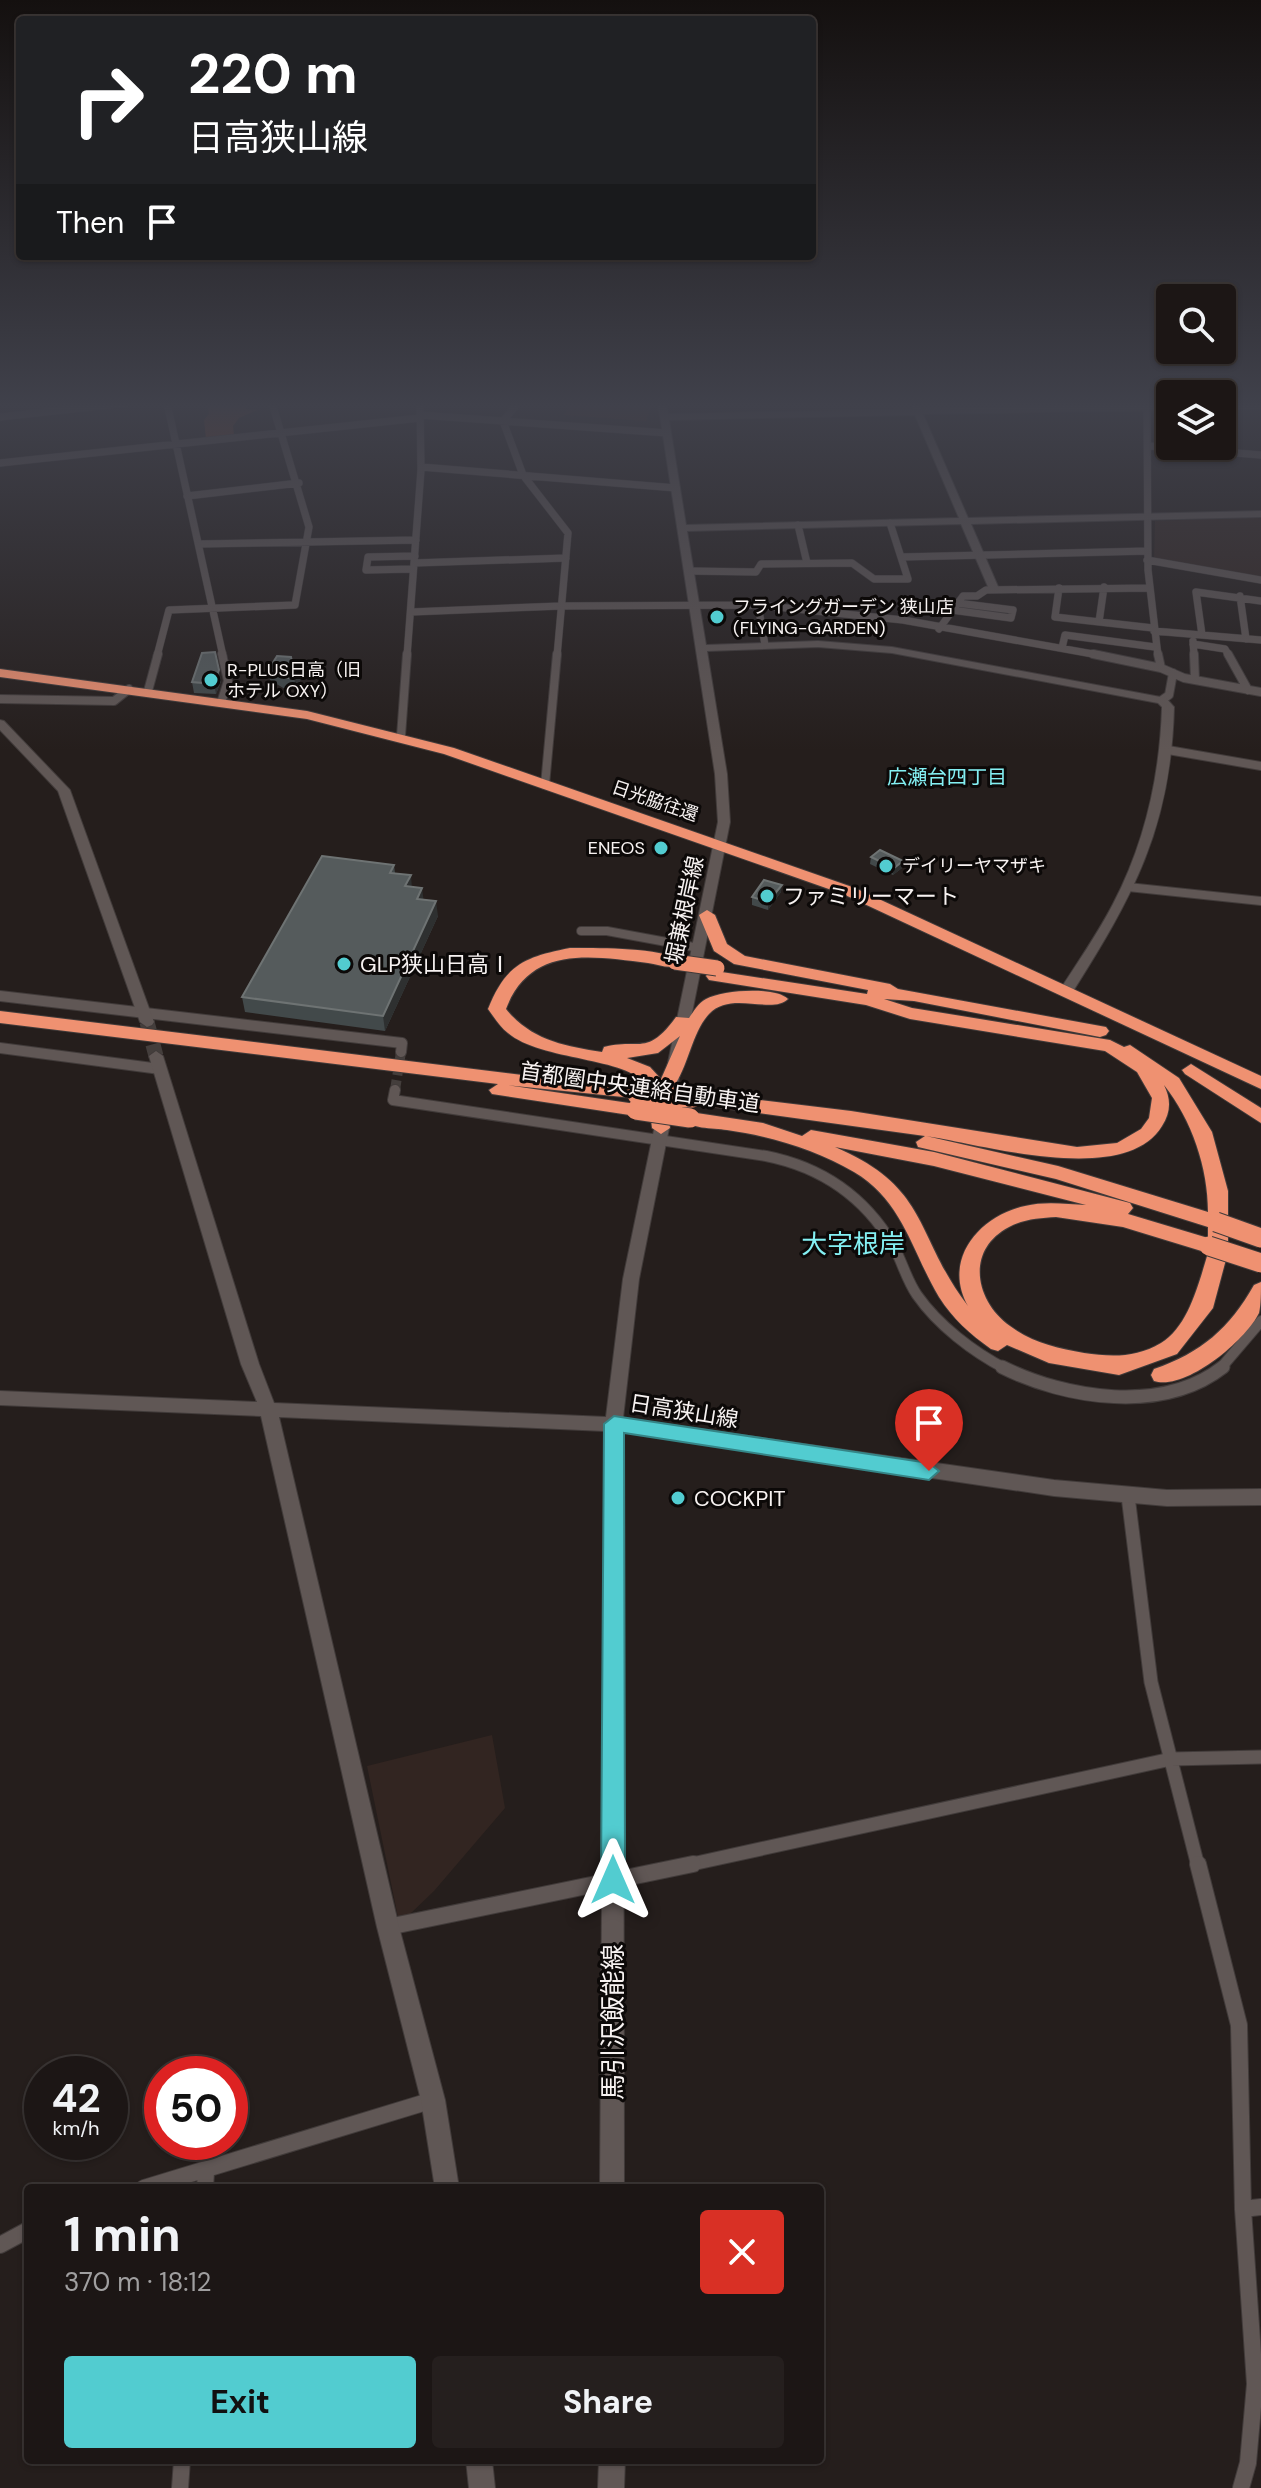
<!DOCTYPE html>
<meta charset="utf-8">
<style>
:root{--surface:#1c1615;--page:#251f1e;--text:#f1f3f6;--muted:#a09fa0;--line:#3a3534;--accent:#52ccd0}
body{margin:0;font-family:"DM Sans","Noto Sans JP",sans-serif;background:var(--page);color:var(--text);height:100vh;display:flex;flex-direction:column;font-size:30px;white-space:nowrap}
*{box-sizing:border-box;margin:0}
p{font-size:26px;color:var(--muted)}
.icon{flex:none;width:44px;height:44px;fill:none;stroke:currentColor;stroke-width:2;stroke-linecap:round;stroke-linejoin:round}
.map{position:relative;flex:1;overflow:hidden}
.side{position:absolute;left:24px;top:2184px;width:800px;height:280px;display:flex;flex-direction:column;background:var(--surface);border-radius:8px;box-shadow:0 2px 6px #0004,0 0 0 2px var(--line)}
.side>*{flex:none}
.banner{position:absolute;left:16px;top:16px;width:800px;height:244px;border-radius:8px;box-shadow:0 2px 6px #0004,0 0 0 2px var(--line);background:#202124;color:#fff;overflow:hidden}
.tools{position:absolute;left:1156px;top:284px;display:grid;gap:16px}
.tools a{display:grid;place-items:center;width:80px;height:80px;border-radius:8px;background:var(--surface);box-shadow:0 2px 6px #0004,0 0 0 2px var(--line);font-size:40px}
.speed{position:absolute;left:24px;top:2056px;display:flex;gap:16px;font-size:40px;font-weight:700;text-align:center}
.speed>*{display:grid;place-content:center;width:104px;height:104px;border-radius:50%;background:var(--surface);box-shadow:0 2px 6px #0004,0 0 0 2px var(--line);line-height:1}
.speed small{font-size:20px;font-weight:400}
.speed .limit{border:12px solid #d22;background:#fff;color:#111}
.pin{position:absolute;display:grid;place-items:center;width:68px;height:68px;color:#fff;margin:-82px -34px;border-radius:50% 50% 50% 0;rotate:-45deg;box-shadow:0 0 8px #0007}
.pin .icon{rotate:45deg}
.me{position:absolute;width:88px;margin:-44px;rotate:0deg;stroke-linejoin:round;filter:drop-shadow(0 0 6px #0008)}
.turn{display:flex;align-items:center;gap:28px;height:168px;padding:0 40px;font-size:36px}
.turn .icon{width:104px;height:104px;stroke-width:2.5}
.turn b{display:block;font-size:56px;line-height:68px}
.then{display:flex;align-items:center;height:76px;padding:0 40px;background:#0003;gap:16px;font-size:30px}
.round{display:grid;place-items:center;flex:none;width:84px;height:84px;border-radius:8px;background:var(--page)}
.summary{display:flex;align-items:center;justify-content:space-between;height:136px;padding:0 40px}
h1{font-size:48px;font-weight:700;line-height:60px}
.cta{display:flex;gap:16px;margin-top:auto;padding:16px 40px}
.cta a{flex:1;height:92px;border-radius:8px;background:var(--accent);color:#111;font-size:32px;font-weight:700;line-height:92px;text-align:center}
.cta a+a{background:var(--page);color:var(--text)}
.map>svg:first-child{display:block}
</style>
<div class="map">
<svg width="1261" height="2488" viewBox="0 0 1261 2488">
<rect width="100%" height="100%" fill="#251e1c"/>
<path fill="#322521" d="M1261 517V578L1154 560 1155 521Z
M492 1735 505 1808 434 1891 409 1915 398 1917 367 1766Z"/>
<path fill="#4b2518" d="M570 403H645L653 404 646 421 564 415Z"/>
<path fill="#7b3922" d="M207 403H244L246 409 257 410 239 418 233 426 234 435 206 439 204 420 209 414Z"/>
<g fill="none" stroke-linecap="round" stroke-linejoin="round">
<path stroke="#443e3c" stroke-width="10" stroke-dasharray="10 5" stroke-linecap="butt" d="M395 1090 401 1052"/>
<path stroke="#443e3c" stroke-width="15" stroke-dasharray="15 8" stroke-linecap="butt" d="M147 1022 156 1056"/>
<g stroke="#413b3a" stroke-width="8">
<path id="street-far4" d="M167 403 223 656
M518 403 503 421 523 475 568 533 557 656
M1147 403 1148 570 1158 656
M420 415 667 433
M0 417 127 403
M1150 446 1261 455
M0 463 420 418
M421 467 676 488
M187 496 299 483
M798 525 807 563
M199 544 416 540
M901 557 1148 551
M1147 560 1261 580
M414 563 566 558
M413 569 366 570 368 557 415 556
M689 571 756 572 761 564 852 563 874 579H908L890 523
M1059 588 1055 617 1153 628
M1240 596 1246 639
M758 605 903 620 1104 656
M952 610 1011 618 1013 610 957 603
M411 612 561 606 758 605 765 645
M1099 622 1104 587
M939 629 963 596H977L986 590 1150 588
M1154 631 1261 640
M1202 635 1196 592 1261 601
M1193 641 1194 656
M1193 644 1225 649 1229 656
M1062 648 1065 635 1155 647
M157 656 169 610 295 605 309 527 272 403
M407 656 421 470 420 403"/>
</g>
<g stroke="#413b3a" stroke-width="10">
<path id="street-far3" d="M1093 654 1161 668 1184 678 1261 692
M1158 654 1161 668
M1194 654 1195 680
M1228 654 1248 690
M148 691 158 654
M0 699 114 701 129 689
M1162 700 1169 695 1173 673
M221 703 228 681 222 654
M401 736 407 654
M1168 750 1261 766
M545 785 557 654
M1128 887 1261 901
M581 931H607L699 948"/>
</g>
<g stroke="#413b3a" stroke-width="12">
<path id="street-far2" d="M0 996 402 1043 401 1052
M0 1048 160 1069
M395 1090 393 1100 766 1156C821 1167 864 1196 893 1245 902 1261 906 1279 917 1295 938 1325 973 1352 1006 1369
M1220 1369 1261 1321"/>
</g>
<g stroke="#413b3a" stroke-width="15">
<path id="street-far1" d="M1002 1367C1066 1399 1163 1414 1223 1367
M1128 1496 1151 1682 1198 1866
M683 1866 1171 1759 1261 1757"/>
</g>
<g stroke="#413b3a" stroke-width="18">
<path id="street" d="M1198 1864 1239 2025 1243 2209 1255 2384 1248 2463 1241 2488
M388 1927 693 1864
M144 2188 433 2100
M205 2188 206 2172
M1243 2209 1261 2207
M0 2245 28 2230
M180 2488 182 2460"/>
</g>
<g stroke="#413b3a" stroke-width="2">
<path id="secondary" d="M658 403H666L668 414 913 409 912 403H918L921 409 1170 404V410L923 414 968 518 1261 511V517L971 524 999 589 994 592 989 589 961 524 687 531 706 645 818 641 892 647 1166 698 1174 707C1171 828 1133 897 1070 996L1065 997 1058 993C1077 963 1097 935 1113 904 1145 843 1160 775 1162 707L1158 703 892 653 818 647 707 651 727 774 730 822 639 1279 623 1418 1054 1480 1167 1490 1261 1489V1505L1167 1506 1054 1496 623 1432 624 2188H600L605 1431 279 1417 399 1927 445 2100 459 2188H435L421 2100 377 1927 261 1416 0 1405V1391L257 1402 241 1364 149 1056 156 1051 163 1056 259 1364 274 1403 606 1417 623 1279 718 822 715 774ZM915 415 959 518 686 525 669 420Z
M1222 403H1261V409H1222Z
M0 720 4 721 70 790 154 1022 152 1025 147 1027 140 1022 58 791 0 730Z
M466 2460H492L495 2488H469Z
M599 2460H625L624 2488H598Z"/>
</g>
<g stroke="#413b3a" stroke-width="2">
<path id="highway" d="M0 669 307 711 454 748 855 888 1261 1076V1089L843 894 444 754 307 719 0 677Z
M707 910 715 915 727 944 745 956 890 984 898 989 1106 1027 1109 1031 1106 1035 1100 1037 914 1001 884 999 912 1008 1110 1040 1124 1047 1130 1045 1179 1078 1212 1132 1228 1191V1252L1213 1308 1177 1354 1119 1375 1049 1363 1007 1345 998 1351 991 1349C970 1334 953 1319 939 1297 912 1252 903 1201 854 1172 817 1150 770 1136 727 1130 713 1128 689 1129 681 1118L690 1112 763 1123 802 1136 811 1130 934 1152 1130 1203 1133 1208 1128 1214 1208 1238V1227L1056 1179 918 1147 916 1142 925 1136 693 1104 684 1098 693 1092 851 1111 1077 1147 1117 1143 1141 1129 1149 1118 1152 1098 1137 1072 1105 1051 910 1019 866 1005 709 980 706 976 709 972 715 971 867 994 868 990 734 964 714 951 699 915ZM1164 1085C1192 1120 1208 1168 1208 1212L1058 1166 926 1136C985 1145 1125 1187 1162 1126 1171 1112 1171 1099 1164 1085ZM835 1147 934 1166 1086 1205C1066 1204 1045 1201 1025 1206 979 1216 942 1260 968 1306 914 1236 931 1188 835 1147ZM1056 1217 1123 1227 1208 1253C1199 1282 1189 1326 1161 1343 1136 1358 1111 1357 1084 1353 1057 1348 1033 1343 1010 1326 975 1301 965 1250 1009 1227 1024 1219 1040 1218 1056 1217Z
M570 948C594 948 667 947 683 962 674 971 660 965 648 963 591 956 530 945 506 1009 531 1040 564 1046 602 1052L604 1047C640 1038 647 1057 676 1017L689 1018C694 1011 698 1003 706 999 722 990 775 986 788 999 772 1015 731 990 709 1014 693 1031 689 1062 676 1083H664L670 1128 661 1134 652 1128C650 1115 652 1096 646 1085 628 1057 541 1061 508 1033 500 1027 494 1017 488 1009 506 964 525 957 570 948ZM680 1036 661 1079 650 1067 627 1058 658 1053Z
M0 1011 637 1089 643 1091 646 1095 643 1099 506 1085 636 1104 645 1110 636 1116 492 1094 489 1090 498 1084 0 1023Z
M1191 1064 1261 1108V1123L1185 1074 1182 1070Z
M1261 1282C1261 1292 1261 1305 1259 1313 1246 1340 1186 1391 1154 1381L1151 1375 1154 1369C1201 1353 1230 1328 1254 1285Z"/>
</g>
<use href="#street-far4" stroke="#605755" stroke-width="7"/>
<use href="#street-far3" stroke="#605755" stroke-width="8"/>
<use href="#street-far2" stroke="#605755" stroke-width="10"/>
<use href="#street-far1" stroke="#605755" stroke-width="13"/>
<use href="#street" stroke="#605755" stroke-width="16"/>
<use href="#secondary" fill="#605755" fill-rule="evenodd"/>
<use href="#highway" fill="#ef9171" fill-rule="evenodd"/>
<g stroke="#413b3a" stroke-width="17" stroke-linecap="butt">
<path id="highway-bridge-far1" d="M675 962 717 968"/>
</g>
<g stroke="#413b3a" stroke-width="21" stroke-linecap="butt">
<path id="highway-bridge" d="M637 1095 693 1098
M636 1110 690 1118
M1216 1222 1261 1238
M1209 1246 1261 1263"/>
</g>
<use href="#highway-bridge-far1" stroke="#ef9171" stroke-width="15"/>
<use href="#highway-bridge" stroke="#ef9171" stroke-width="19"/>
</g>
<path fill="#42494a" d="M292 662 303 663 304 674 296 688 285 689 270 680 269 669Z
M221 681 216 694 194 693 192 682Z
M871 857 903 861 902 868 893 875 870 864Z
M394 865 395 873 412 887 438 916 385 1031 245 1012 242 997Z
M781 892 768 910 752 905V897Z"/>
<path fill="#2e3030" d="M303 663 304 674 296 688 294 678Z
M219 670 221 681 216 694 214 684Z
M903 861 902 868 893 875 894 868Z
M411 875 412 890 405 886Z
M782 885 781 892 768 910V902Z
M422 888 424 903 417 899Z
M436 901 438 916 385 1031 383 1016Z"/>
<path fill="#555b5c" stroke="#6e7373" stroke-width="2" d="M215 652 219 670 214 684 192 682 202 653Z
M277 656 291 657 292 662 303 663 294 678H283L269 669Z
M880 850 903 861 894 868 871 857Z
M322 856 394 865 390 873 411 875 405 886 422 888 417 899 436 901 383 1016 242 997Z
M764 880 782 885 768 902 752 897Z"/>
<linearGradient id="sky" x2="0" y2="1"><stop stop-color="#14100f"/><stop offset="0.54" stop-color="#40414b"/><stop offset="1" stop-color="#40414b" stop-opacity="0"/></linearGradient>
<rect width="1261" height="751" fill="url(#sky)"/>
<path fill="#52ccd0" stroke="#358587" stroke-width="2" d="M614 1416 929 1463 939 1471 929 1480 624 1433 625 1880 622 1889 613 1892 605 1889 601 1880 604 1424Z"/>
<g fill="#52ccd0" stroke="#0c0908" stroke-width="3">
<circle cx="717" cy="617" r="8"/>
<circle cx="211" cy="680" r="8"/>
<circle cx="661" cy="848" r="8"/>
<circle cx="886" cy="866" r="8"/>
<circle cx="767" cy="896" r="8"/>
<circle cx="344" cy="964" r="8"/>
<circle cx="678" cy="1498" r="8"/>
</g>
<g text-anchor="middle" stroke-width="6" stroke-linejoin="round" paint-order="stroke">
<g font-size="18" fill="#f7f2f1" stroke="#0c0908" text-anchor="start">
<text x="733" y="613">フライングガーデン 狭山店<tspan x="733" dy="21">(FLYING-GARDEN)</tspan></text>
<text x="227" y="676">R-PLUS日高（旧<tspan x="227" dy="21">ホテル OXY）</tspan></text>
<text x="645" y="854" text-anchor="end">ENEOS</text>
<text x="902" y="872">デイリーヤマザキ</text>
</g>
<g font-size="18" fill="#f7f2f1" stroke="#0c0908">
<text transform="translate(655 801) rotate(19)" y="6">日光脇往還</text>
</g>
<g font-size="20" fill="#84f0f3" stroke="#0c0908">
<text x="947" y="784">広瀬台四丁目</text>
</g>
<g font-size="22" fill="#f7f2f1" stroke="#0c0908" text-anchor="start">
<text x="783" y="904">ファミリーマート</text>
<text x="360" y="972">GLP狭山日高Ⅰ</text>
<text x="694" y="1506">COCKPIT</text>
</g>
<g font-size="22" fill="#f7f2f1" stroke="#0c0908">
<text transform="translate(684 910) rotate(-78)" y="8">堀兼根岸線</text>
<text transform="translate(640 1087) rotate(8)" y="8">首都圏中央連絡自動車道</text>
<text transform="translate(684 1411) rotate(9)" y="8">日高狭山線</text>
</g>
<g font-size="26" fill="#84f0f3" stroke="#0c0908">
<text x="853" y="1253">大字根岸</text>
</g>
<g font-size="26" fill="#f7f2f1" stroke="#0c0908">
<text transform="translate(613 2022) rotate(-90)" y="9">馬引沢飯能線</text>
</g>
</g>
</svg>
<div class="tools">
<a><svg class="icon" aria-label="search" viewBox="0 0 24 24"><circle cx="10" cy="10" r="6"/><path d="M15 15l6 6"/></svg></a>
<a><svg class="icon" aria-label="layers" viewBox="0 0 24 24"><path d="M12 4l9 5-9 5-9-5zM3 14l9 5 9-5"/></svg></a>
</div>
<div class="speed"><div>42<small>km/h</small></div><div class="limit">50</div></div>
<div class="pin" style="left:929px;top:1471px;background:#d93025"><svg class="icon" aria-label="arrive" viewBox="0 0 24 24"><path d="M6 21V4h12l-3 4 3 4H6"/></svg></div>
<svg class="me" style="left:613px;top:1880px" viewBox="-20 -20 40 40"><path d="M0-17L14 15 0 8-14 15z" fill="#52ccd0" stroke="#fff" stroke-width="4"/></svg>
<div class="banner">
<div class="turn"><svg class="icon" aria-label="right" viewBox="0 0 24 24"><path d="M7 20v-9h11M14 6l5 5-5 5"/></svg><div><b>220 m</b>日高狭山線</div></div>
<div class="then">Then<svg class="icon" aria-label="arrive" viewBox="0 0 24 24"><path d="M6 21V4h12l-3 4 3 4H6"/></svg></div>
</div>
<section class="side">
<div class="summary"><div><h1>1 min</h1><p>370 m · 18:12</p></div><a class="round" style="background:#d93025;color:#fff"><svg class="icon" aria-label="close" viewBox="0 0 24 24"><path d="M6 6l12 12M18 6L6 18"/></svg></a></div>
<div class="cta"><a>Exit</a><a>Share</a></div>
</section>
</div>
